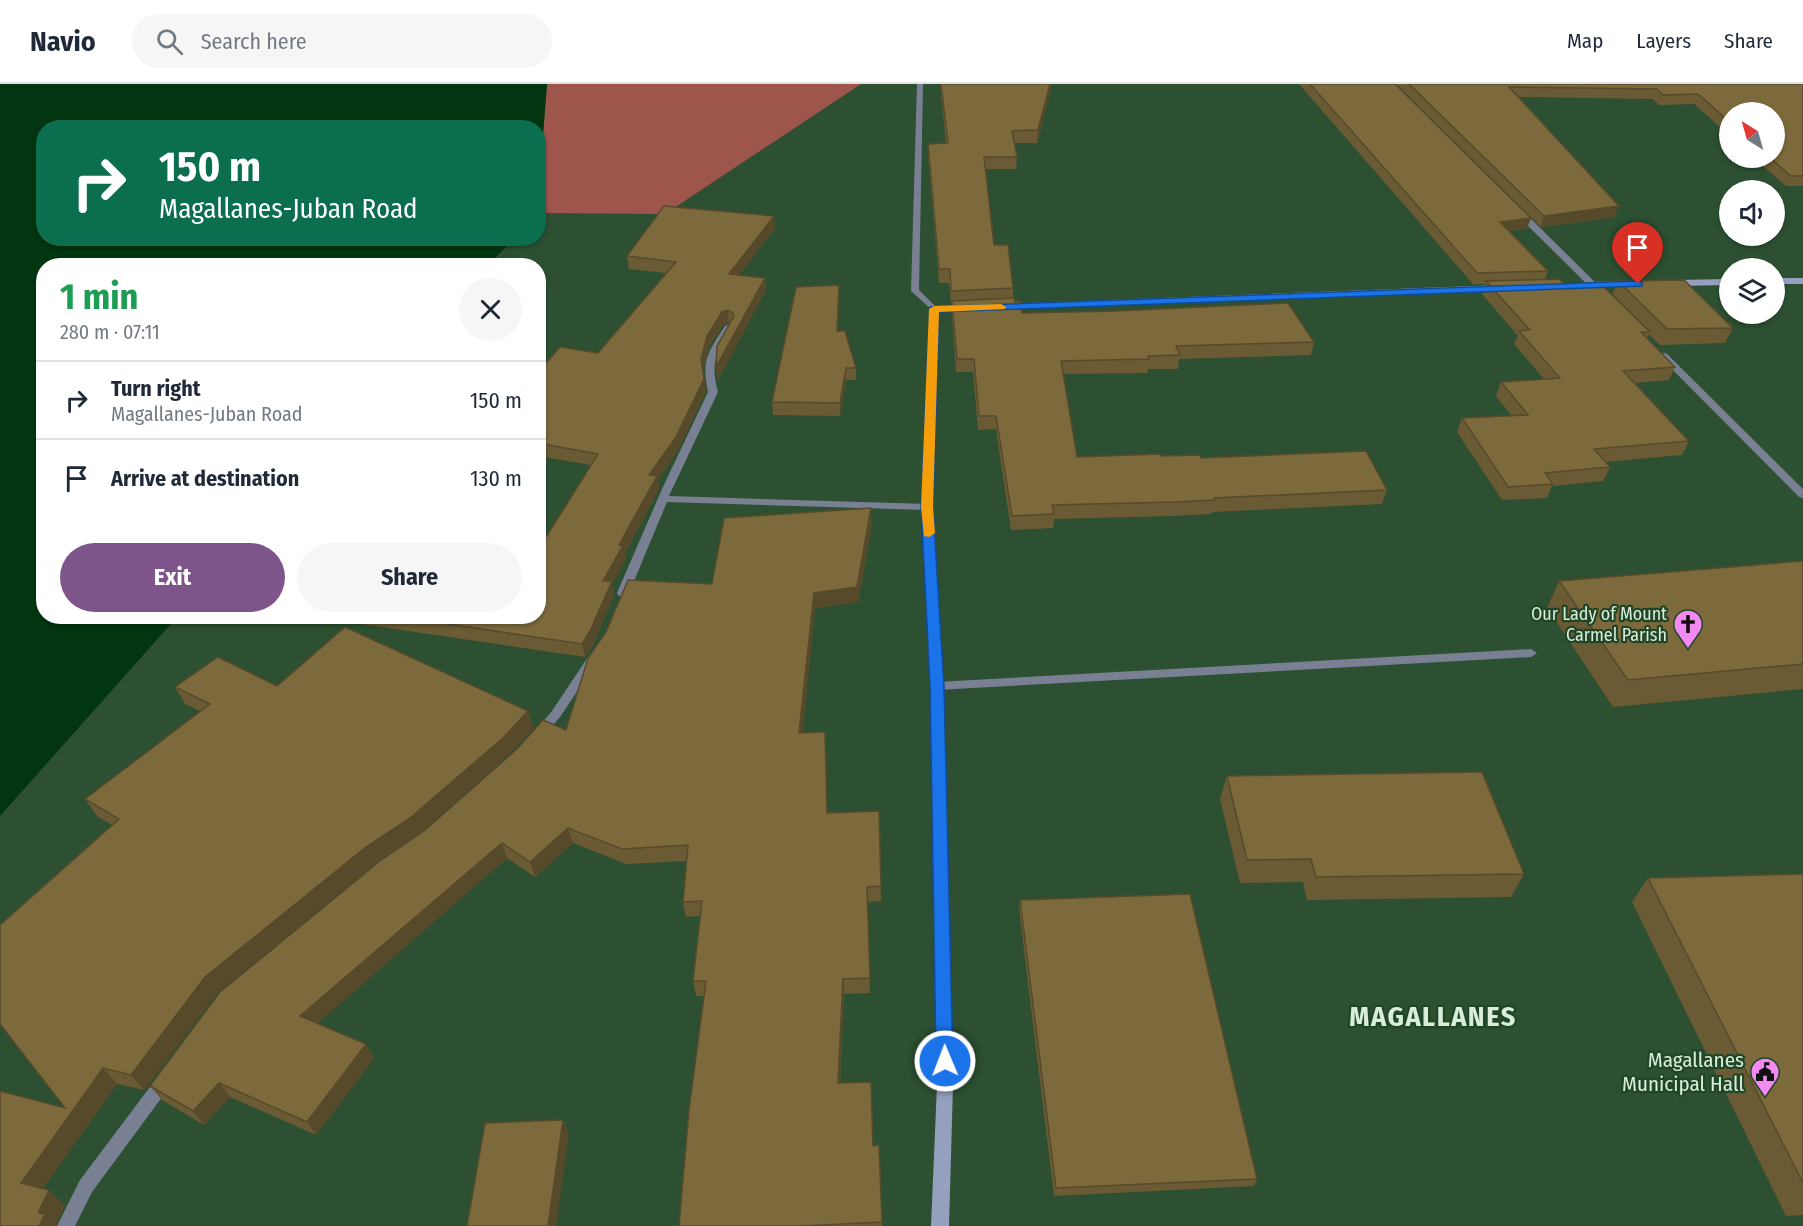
<!DOCTYPE html>
<meta charset="utf-8">
<style>
:root{--surface:#fff;--page:#f6f6f7;--text:#1f2937;--muted:#747a83;--line:#e0e1e3;--accent:#7e558b}
body{margin:0;font-family:"Fira Sans Condensed",sans-serif;background:var(--page);color:var(--text);height:100vh;display:flex;flex-direction:column;font-size:22px;white-space:nowrap}
*{box-sizing:border-box;margin:0}
p{font-size:20px;color:var(--muted)}
.icon{flex:none;width:33px;height:33px;fill:none;stroke:currentColor;stroke-width:2;stroke-linecap:round;stroke-linejoin:round}
.map{position:relative;flex:1;overflow:hidden}
.sheet{position:absolute;left:36px;top:174px;width:510px;height:366px;display:flex;flex-direction:column;background:var(--surface);border-radius:24px;box-shadow:0 2px 4px #0004}
.sheet>*{flex:none}
.banner{position:absolute;left:36px;top:36px;width:510px;height:126px;border-radius:24px;box-shadow:0 2px 4px #0004;background:#0b6e4f;color:#fff;overflow:hidden}
.needle{width:39px;rotate:323deg}
.buttons{position:absolute;left:1719px;top:18px;display:grid;gap:12px}
.buttons a{display:grid;place-items:center;width:66px;height:66px;border-radius:50%;background:var(--surface);box-shadow:0 2px 4px #0004;font-size:30px}
.pin{position:absolute;display:grid;place-items:center;width:51px;height:51px;color:#fff;margin:-62px -26px;border-radius:50% 50% 50% 0;rotate:-45deg;box-shadow:0 0 6px #0007}
.pin .icon{rotate:45deg}
.me{position:absolute;width:66px;margin:-33px;rotate:359deg;stroke-linejoin:round;filter:drop-shadow(0 0 4px #0008)}
.turn{display:flex;align-items:center;gap:21px;height:126px;padding:0 24px;font-size:27px}
.turn .icon{width:78px;height:78px;stroke-width:2.5}
.turn b{display:block;font-size:42px;line-height:51px}
.round{display:grid;place-items:center;flex:none;width:63px;height:63px;border-radius:32px;background:var(--page)}
.summary{display:flex;align-items:center;justify-content:space-between;height:102px;padding:0 24px}
h1{font-size:36px;font-weight:700;line-height:45px;color:#1e9e55}
.cta{display:flex;gap:12px;margin-top:auto;padding:12px 24px}
.cta a{flex:1;height:69px;border-radius:36px;background:var(--accent);color:#fff;font-size:24px;font-weight:700;line-height:69px;text-align:center}
.cta a+a{background:var(--page);color:var(--text)}
ul{padding:0;list-style:none}
li{display:flex;align-items:center;gap:18px;height:78px;padding:0 24px;border-top:2px solid var(--line)}
li div{flex:1}
li b{display:block;font-size:22px}
li em{font-style:normal}
header{display:flex;align-items:center;gap:36px;box-sizing:border-box;height:84px;padding:0 30px;background:var(--surface);border-bottom:2px solid var(--line)}
header strong{font-size:28px}
nav{display:flex;gap:33px;margin-inline-start:auto;font-size:21px}
.search{width:420px;height:54px;background:var(--page);display:flex;align-items:center;gap:15px;box-sizing:border-box;padding:0 21px;border-radius:33px;color:var(--muted);font-size:22px}
.map>svg:first-child{display:block}
</style>
<header>
<strong>Navio</strong>
<div class="search"><svg class="icon" aria-label="search" viewBox="0 0 24 24"><circle cx="10" cy="10" r="6"/><path d="M15 15l6 6"/></svg>Search here</div>
<nav><a>Map</a><a>Layers</a><a>Share</a></nav>
</header>
<div class="map">
<svg width="1803" height="1142" viewBox="0 0 1803 1142">
<rect width="100%" height="100%" fill="#2c5031"/>
<path fill="#9d554c" d="M547 0H861L665 130 539 129V101Z"/>
<path fill="#013610" d="M0 0H547L539 101 538 44H44V154L513 155 489 181 44 182V532L177 533 0 732Z"/>
<g fill="none" stroke-linecap="round" stroke-linejoin="round">
<path fill="#798093" fill-rule="evenodd" d="M1531 565 1537 569 1531 573 937 606 931 602 937 598Z"/>
<path fill="#798093" fill-rule="evenodd" d="M917 0H923L919 206 938 225 934 228 911 207Z
M1516 126H1522L1604 207V211H1598L1516 130Z
M728 241 733 244C716 270 710 277 718 308L669 412 927 420 932 423 927 426 667 418 629 509 627 512H619L617 509 662 405 708 308C701 276 708 268 725 242Z
M1664 269 1667 270 1803 405V414L1799 413 1661 274 1659 272Z
M592 572 598 576 560 633 543 653H535L533 650 535 647 552 627 588 573Z
M165 989 171 991 173 996 171 1001 92 1108 75 1142H57L80 1096 159 991Z"/>
<path fill="#94a0be" fill-rule="evenodd" d="M1774 194H1803V200H1774Z
M1730 195V201L1674 202 1670 199 1674 196Z
M1632 197 1635 198V202L1587 204 1583 201 1587 198Z
M1500 201 1503 202V206L1005 226 1001 223 1005 220Z
M967 221 971 224 970 226 938 228 932 423 943 602 953 1001 949 1142H931L937 1001 931 602 922 423 930 225 934 222Z"/>
</g>
<path fill="#6b5b34" d="M940 0H1052L1037 59H1014L1017 73 1016 85H985L994 161 1013 204V214L1022 229 1314 258 1311 271 1179 275 1178 285H1148L1147 289 1063 290 1077 373 1161 372 1201 374 1387 406 1382 420 1212 428V430L1172 432 1054 435 1053 444 1011 446 996 345 978 346 973 288H956L952 230V220H951L949 199H939L928 72V60L946 59Z
M1299 0H1395L1531 134 1527 144 1509 147 1548 187 1545 195 1565 201 1612 211 1618 197 1733 244 1725 259 1660 261 1649 250 1647 255 1675 283 1669 296 1635 299 1689 357 1682 371 1605 378 1610 383 1603 397 1552 402 1547 414 1502 416 1457 348 1462 334 1512 332 1496 312 1501 298 1544 295 1514 260 1518 252 1482 210 1486 200H1473Z
M1396 0H1803V102H1786L1754 74H1774L1730 28V52L1694 20 1659 21 1653 15 1518 13 1615 133 1541 143Z
M775 144 739 191 765 194 766 206 718 296 716 283 730 239 723 241 708 265 703 287 706 308 678 366 658 396 659 405 625 469 626 475 612 500 614 511 593 561 585 573 307 532H538L591 381 538 372V288L598 269 666 189 629 185 627 172Z
M839 201 838 247 856 284V296H846L840 332 773 331 772 318Z
M872 440 858 518 815 524 802 649 826 664 827 729 879 727 881 817 867 818 870 909 844 910 840 999 873 1062 879 1061 882 1142H679L704 912H696L693 897 700 832 686 833 683 818 687 777 626 780 573 759 535 793 507 774 317 939 366 960 374 974 316 1051 230 1013 204 1041 162 1016 150 1002 424 747 566 646 712 500Z
M1803 477V605L1613 623 1547 524 1559 497Z
M277 602 528 627 533 645 508 671 418 751 375 780 217 909 144 1006 117 1000 43 1104 65 1121 56 1140 58 1142H0L65 1024 112 741 97 732 85 715 200 627 185 620 175 603Z
M1227 692 1524 790 1511 813 1307 816 1303 798 1240 799 1220 715Z
M1803 790V1131L1786 1132 1632 818 1648 794Z
M1020 816 1257 1095 1254 1102 1054 1112 1019 825Z"/>
<path fill="#574a2b" d="M1050 0H1052L1037 59 1038 46Z
M1619 122 1615 133 1541 143 1544 132Z
M774 132 775 144 730 203 729 190Z
M1531 134 1527 144 1497 148 1500 138Z
M765 194 766 206 718 296 716 283Z
M839 201V213L837 259V247Z
M728 226 729 239 723 241 708 265 703 288 701 275 707 252 722 228Z
M846 284V296L840 332V319Z
M704 295 706 308 678 366 658 396 659 405 625 469 626 475 612 500 614 511 593 561 585 573 582 560 603 497 649 391Z
M871 424 872 440 858 518 815 524 801 665 799 649 814 509Z
M528 627 533 645 508 671 418 751 375 780 217 909 144 1006 131 991 205 893Z
M825 648 826 664 828 744 827 729Z
M568 744 573 759 535 793 530 778Z
M502 759 507 774 309 947 300 932Z
M843 895 844 910 839 1013 838 999Z
M366 960 374 974 316 1051 307 1038Z
M103 984 117 1000 37 1113 21 1099Z
M219 999 230 1013 204 1041 193 1027Z
M563 1036 569 1050 556 1142H548Z
M49 1106 65 1121 56 1140 58 1142H39V1127Z"/>
<path fill="#7c6a3d" stroke="#574a2b" stroke-width="1.5" d="M941 0H1050L1038 46 1012 47 1017 73H984L994 161H1008L1013 204 951 207 950 185H939L928 60 948 59Z
M1310 0H1395L1531 134 1500 138 1548 187 1477 189Z
M1409 0H1803V92H1791L1770 74H1774V28H1730V38L1698 10 1663 11 1657 5 1509 3 1619 122 1544 132Z
M664 122 774 132 729 190 765 194 716 283 717 262 734 232 733 229 728 226 722 228 707 252 701 275 704 295 676 353 649 391 657 392 619 461H623L603 497H612L590 547 582 560 395 532H538V466L598 370 538 359V288L560 263 598 269 676 178 627 172Z
M1559 195 1565 201 1601 200 1650 248H1641L1675 283 1623 287 1689 357 1594 365 1610 383 1545 389 1553 400 1508 403 1462 334 1528 331 1501 298 1560 294 1519 247 1530 246 1486 197Z
M1684 196 1733 244 1667 245 1618 197Z
M839 201 837 247H845L856 284H846L840 319 772 318 796 203Z
M1014 214 1015 218 1020 217 1022 229 1116 227 1288 219 1314 258 1176 262 1180 271 1148 272 1149 275 1061 277 1077 373 1160 370 1161 372 1200 371 1201 374 1366 367 1387 406 1214 414 1215 416 1175 418 1052 421 1054 430 1012 432 996 332H979L974 275H957L952 217Z
M871 424 857 503 814 509 799 649 825 648 827 729 879 727 881 802 867 803 870 894 843 895 838 999 871 998 873 1062 879 1061 882 1138 802 1142H679L689 1026 706 897H693L702 817 683 818 688 761 622 765 568 744 530 778 502 759 300 932 366 960 307 1038 219 999 193 1027 150 1002 220 908 380 777 424 747 517 665 543 636 566 646 588 574 606 548 628 496 712 500 724 434Z
M1803 477V580L1628 596 1559 497Z
M345 543 528 627 503 654 410 734 366 763 205 893 131 991 103 984 21 1099 49 1106 39 1127V1129L45 1130 39 1142H0V1007L65 1024 0 940V841L119 735 85 715 210 620 175 603 218 573 277 602Z
M1482 688 1524 790 1316 793 1311 775 1247 776 1227 692Z
M1803 790V1099L1648 794Z
M1190 810 1257 1095 1056 1104 1020 816Z
M563 1036 548 1142H467L485 1039Z"/>
<path fill="#1a73e8" stroke="#114b97" stroke-width="1.5" d="M1638 197 1642 198V202L939 228 933 423 944 602 953 977 951 983 945 986 938 983 936 977 930 602 921 423 930 223Z"/>
<path fill="#f59e0b" d="M1001 220 1006 223 1005 225 939 228 933 423 935 449 929 453 924 452 921 423 929 225 934 222Z"/>
<defs>
<g id="church-pin" transform="scale(1.5)"><path d="M0 17L-7.5 6A9.5 9.5 0 1 1 7.5 6Z" fill="#f38af1" stroke="#214527"/><path d="M-1.2-6h2.4v3.5h3.3v2.4h-3.3V6h-2.4V-.1h-3.3v-2.4h3.3Z" fill="#111"/></g>
<g id="civic-pin" transform="scale(1.5)"><path d="M0 17L-7.5 6A9.5 9.5 0 1 1 7.5 6Z" fill="#f38af1" stroke="#214527"/><path d="M-.6-6.5H3V-4.5H.6V-3L4-1V1h2V6H-6V1h2V-1L-.6-3ZM-1.2 2.5V6h2.4V2.5Z" fill="#111"/></g>
</defs>
<g fill-rule="evenodd">
<use href="#church-pin" x="1688" y="540"/>
<use href="#civic-pin" x="1765" y="988"/>
</g>
<g text-anchor="middle" stroke-width="4.5" stroke-linejoin="round" paint-order="stroke">
<g font-size="18" fill="#d8edda" stroke="#214527" text-anchor="end">
<text x="1667" y="536">Our Lady of Mount<tspan x="1667" dy="21">Carmel Parish</tspan></text>
</g>
<g font-size="21" fill="#d8edda" stroke="#214527" text-anchor="end">
<text x="1744" y="983">Magallanes<tspan x="1744" dy="24">Municipal Hall</tspan></text>
</g>
<g font-size="28" font-weight="bold" letter-spacing="1.5" fill="#d8edda" stroke="#214527">
<text x="1433" y="942">MAGALLANES</text>
</g>
</g>
</svg>
<div class="buttons">
<a><svg class="needle" viewBox="-14 -14 28 28"><path d="M0-13l5 13h-10z" fill="#e53935"/><path d="M0 13l5-13h-10z" fill="#747a83"/></svg></a>
<a><svg class="icon" aria-label="sound" viewBox="0 0 24 24"><path d="M4 9h4l5-4v14l-5-4H4zM17 9q2 3 0 6"/></svg></a>
<a><svg class="icon" aria-label="layers" viewBox="0 0 24 24"><path d="M12 4l9 5-9 5-9-5zM3 14l9 5 9-5"/></svg></a>
</div>
<div class="pin" style="left:1638px;top:200px;background:#d93025"><svg class="icon" aria-label="arrive" viewBox="0 0 24 24"><path d="M6 21V4h12l-3 4 3 4H6"/></svg></div>
<svg class="me" style="left:945px;top:977px" viewBox="-20 -20 40 40"><circle r="17" fill="#1a73e8" stroke="#fff" stroke-width="3"/><path d="M0-11L8 9 0 5-8 9z" fill="#fff"/></svg>
<div class="banner">
<div class="turn"><svg class="icon" aria-label="right" viewBox="0 0 24 24"><path d="M7 20v-9h11M14 6l5 5-5 5"/></svg><div><b>150 m</b>Magallanes-Juban Road</div></div>
</div>
<section class="sheet">
<div class="summary"><div><h1>1 min</h1><p>280 m · 07:11</p></div><a class="round"><svg class="icon" aria-label="close" viewBox="0 0 24 24"><path d="M6 6l12 12M18 6L6 18"/></svg></a></div>
<ul>
<li><svg class="icon" aria-label="right" viewBox="0 0 24 24"><path d="M7 20v-9h11M14 6l5 5-5 5"/></svg><div><b>Turn right</b><p>Magallanes-Juban Road</p></div><em>150 m</em></li>
<li><svg class="icon" aria-label="arrive" viewBox="0 0 24 24"><path d="M6 21V4h12l-3 4 3 4H6"/></svg><div><b>Arrive at destination</b></div><em>130 m</em></li>
</ul>
<div class="cta"><a>Exit</a><a>Share</a></div>
</section>
</div>
